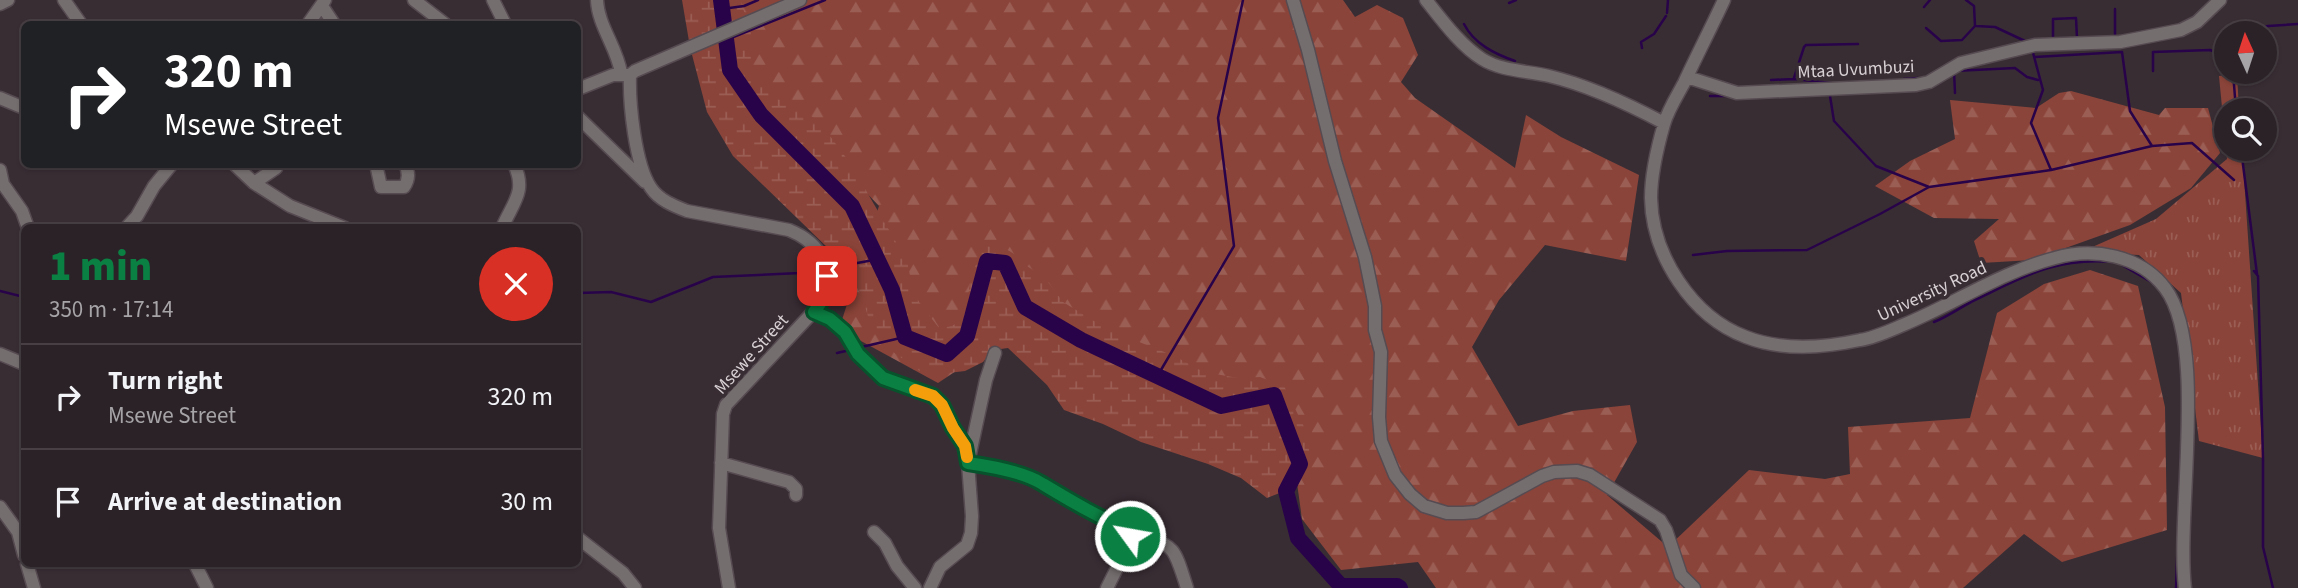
<!DOCTYPE html>
<meta charset="utf-8">
<style>
:root{--surface:#2b2227;--page:#372f33;--text:#f1f3f6;--muted:#a6a4a7;--line:#473f44;--accent:#0b8043}
body{margin:0;font-family:"Source Sans 3",sans-serif;background:var(--page);color:var(--text);height:100vh;display:flex;flex-direction:column;font-size:26px;white-space:nowrap}
*{box-sizing:border-box;margin:0}
p{font-size:23px;color:var(--muted)}
.icon{flex:none;width:38px;height:38px;fill:none;stroke:currentColor;stroke-width:2;stroke-linecap:round;stroke-linejoin:round}
.map{position:relative;flex:1;overflow:hidden}
.details{position:absolute;left:21px;top:224px;width:560px;height:343px;display:flex;flex-direction:column;background:var(--surface);border-radius:10px;box-shadow:0 2px 5px #0004,0 0 0 2px var(--line)}
.details>*{flex:none}
.banner{position:absolute;left:21px;top:21px;width:560px;height:147px;border-radius:10px;box-shadow:0 2px 5px #0004,0 0 0 2px var(--line);background:#202124;color:#fff;overflow:hidden}
.needle{width:46px;rotate:357deg}
.buttons{position:absolute;left:2214px;top:21px;display:grid;gap:14px}
.buttons a{display:grid;place-items:center;width:63px;height:63px;border-radius:50%;background:var(--surface);box-shadow:0 2px 5px #0004,0 0 0 2px var(--line);font-size:35px}
.pin{position:absolute;display:grid;place-items:center;width:60px;height:60px;color:#fff;margin:-30px;border-radius:14px;box-shadow:0 4px 10px #0006}
.me{position:absolute;width:77px;margin:-38px;rotate:302deg;stroke-linejoin:round;filter:drop-shadow(0 0 5px #0008)}
.turn{display:flex;align-items:center;gap:24px;height:147px;padding:0 28px;font-size:32px}
.turn .icon{width:91px;height:91px;stroke-width:2.5}
.turn b{display:block;font-size:49px;line-height:60px}
.round{display:grid;place-items:center;flex:none;width:74px;height:74px;border-radius:37px;background:var(--page)}
.summary{display:flex;align-items:center;justify-content:space-between;height:119px;padding:0 28px}
h1{font-size:42px;font-weight:800;line-height:52px;color:var(--accent)}
ul{padding:0;list-style:none}
li{display:flex;align-items:center;gap:21px;height:105px;padding:0 28px;border-top:2px solid var(--line)}
li div{flex:1}
li b{display:block;font-size:26px}
li em{font-style:normal}
.map>svg:first-child{display:block}
</style>
<div class="map">
<svg width="2298" height="588" viewBox="0 0 2298 588">
<defs>
<pattern id="grass-tufts" width="24" height="20" patternUnits="userSpaceOnUse" patternTransform="scale(1.75)"><rect width="24" height="20" fill="#8b4439"/><path d="M3 7l-1-3M5 7V3M7 7l1-3M15 17l-1-3M17 17v-4M19 17l1-3" fill="none" stroke="#9b5e55"/></pattern>
<pattern id="forest-firs" width="22" height="20" patternUnits="userSpaceOnUse" patternTransform="scale(1.75)"><rect width="22" height="20" fill="#8b4439"/><path d="M5 1l3.5 6h-7zM16 11l3.5 6h-7z" fill="#9b5e55"/></pattern>
<pattern id="wetland-marsh" width="20" height="14" patternUnits="userSpaceOnUse" patternTransform="scale(1.75)"><rect width="20" height="14" fill="#8b4439"/><path d="M1 5h8M5 5V1M11 12h8M15 12V8" fill="none" stroke="#9b5e55"/></pattern>
</defs>
<rect width="100%" height="100%" fill="#392d34"/>
<path fill="url(#grass-tufts)" d="M2237 74 2239 110H2226V149H2242L2263 458 2199 441 2181 293 2139 255 2081 252 2156 219 2227 159 2219 76Z"/>
<path fill="url(#forest-firs)" d="M736 0H1343L1355 17 1377 5 1403 18 1418 55 1401 82 1415 98 1515 168 1526 115 1561 137 1639 175 1626 261 1545 245 1499 300 1472 347 1518 426 1573 411 1630 405 1637 442 1607 495 1668 547 1749 470 1825 479 1850 474 1848 427 1970 418 1997 313 2044 284 2090 270 2138 286 2165 407 2167 530 2062 562 2024 534 1963 588H1436L1418 562 1341 570 1302 519 1293 454 1007 337 938 383 839 329 879 206 745 65Z
M2071 91 2159 115 2165 108H2208L2220 153 2191 188 2130 225 2032 260 1981 263 1974 241 1999 219 1934 218 1875 186 1910 161 1955 139 1950 100 2036 108 2059 93Z"/>
<path fill="url(#wetland-marsh)" d="M682 0H740L751 31 752 70 778 98 818 120 850 163 907 261 913 290 919 302 939 328C971 327 965 303 971 279 973 268 980 259 982 248L991 243 1001 246 1016 255 1027 266 1045 278 1063 302 1107 329 1174 356 1204 372 1238 378 1260 377 1284 386 1308 435 1309 451 1290 489 1267 498 1241 478 1208 464 1141 442 1103 424 1064 410 1047 385 1008 348 993 350 983 362 965 371 948 373 921 372 892 351 868 316 862 297 850 275 831 251 733 156 707 112 690 47Z"/>
<g fill="none" stroke-linecap="round" stroke-linejoin="round">
<path stroke="#28034a" stroke-width="2.5" d="M1509 3 1516 0
M1924 7 1930 0
M722 9 744 6 758 0
M2115 9V37
M1667 13 1668 0
M1464 24C1474 44 1495 54 1515 61
M1976 26 1995 27 2025 41
M1926 28 1941 41 1962 40 1975 26 1974 6 1966 0
M2243 33 2268 26 2298 24
M2053 38V19L2076 18 2077 38
M726 40 825 0
M1642 48 1641 42 1654 34 1666 16
M2032 49 2043 90 2031 123 2051 170
M2035 57 2122 52 2130 111 2152 146
M2153 71V52L2210 50 2218 53 2226 52
M2233 72 2236 110
M1794 78 1804 47 1806 45 1858 44
M1904 79 1918 78
M1771 80 1794 79 1831 83
M1955 93 1954 71 2015 68 2027 77 2038 80
M1710 96H1727
M1830 96 1834 121 1876 166 1929 187 2051 170 2152 146 2192 143 2234 180
M2241 149 2257 274
M1693 255 1727 251 1807 250 1880 214 1929 187
M2122 265 2153 283
M830 268 879 259
M2254 271 2258 276 2263 458V547L2273 588
M0 291 24 297
M578 293 611 292 651 302 713 277 800 273 820 269
M1934 322C1949 316 1962 306 1977 299 2025 276 2057 257 2113 262
M857 348 905 337
M837 353 850 350
M1158 375 1234 246 1218 118 1243 0
M1344 588 1346 586
M2176 588 2182 429"/>
<path stroke="#28034a" stroke-width="16" d="M721 0 730 70 761 115 852 206 892 290 905 337 947 354 967 336 987 261 1005 263 1025 307 1081 340 1221 406 1274 395 1300 464 1286 491 1298 538 1341 586H1397L1400 588"/>
<g stroke="#564b51" stroke-width="15">
<path id="minor" d="M64 0 81 24
M414 0 445 24
M493 0 505 24
M597 0C598 26 617 47 621 73
M1293 0 1308 50 1335 161 1365 257 1375 306V330L1381 352 1379 417 1381 441 1395 475 1410 494 1424 506 1447 513H1463L1476 512 1542 476 1554 472 1577 471 1590 475 1660 520 1666 530 1681 575 1694 588
M1426 0C1442 20 1460 45 1482 59 1501 71 1528 71 1549 76 1587 85 1630 105 1664 123
M1724 0C1711 28 1697 55 1684 83 1677 96 1668 110 1664 124 1658 145 1651 177 1651 198 1652 255 1692 317 1746 337 1782 351 1823 348 1860 340 1874 338 1889 331 1903 325 1954 304 2001 272 2055 258 2093 247 2140 255 2165 288 2208 345 2176 513 2185 588
M0 4 8 0
M322 6 334 24
M308 24 325 0
M1687 77 1737 93 1916 85 1929 82 1961 63 2035 45 2120 42 2181 30 2197 22 2220 0
M578 89 613 75H627
M0 98 24 108
M578 117 645 182
M234 164 254 183 290 206 345 228
M376 164 381 187H404C409 180 409 172 405 164
M0 170 3 184 22 211 28 228
M254 183 276 168 275 164
M126 228 137 216 154 186 172 164
M502 228C513 202 527 192 514 164
M814 311 830 319 845 332 857 354 883 378 933 396 942 406 953 428 965 446 968 463C990 466 1022 471 1041 483 1071 501 1099 518 1132 531L1127 548 1107 588
M0 354 24 364
M721 463 789 482 796 489V495
M0 507 18 532 24 555
M1132 531C1176 549 1172 541 1187 588
M874 532 885 543 897 566 915 588
M578 538 623 573 635 588
M27 564 34 588
M195 564 207 588
M729 588 719 528 723 414 726 405 814 311C838 278 826 245 789 230L687 211C674 206 659 200 651 188 635 165 629 103 630 75L635 71 800 0
M930 588 940 567 967 545 971 533 972 516 968 463 986 380 995 353"/>
</g>
<use href="#minor" stroke="#756e6f" stroke-width="12"/>
</g>
<g fill="none" stroke-linecap="round" stroke-linejoin="round">
<g stroke="#07532c" stroke-width="18">
<path id="route" d="M827 276 821 302 814 312 830 319 845 332 858 354 883 378 933 396 942 405 953 428 965 446 968 463C989 466 1023 472 1041 483 1071 501 1099 518 1132 531L1130 536"/>
</g>
<use href="#route" stroke="#0b8043" stroke-width="12"/>
<path stroke="#f59e0b" stroke-width="12" d="M915 390 933 396 942 405 953 428 965 446 967 457"/>
</g>
<g text-anchor="middle" stroke-width="7" stroke-linejoin="round" paint-order="stroke">
<g font-size="18" fill="#d8d1d4" stroke="#392d34">
<text transform="translate(1856 69) rotate(-3)" y="6">Mtaa Uvumbuzi</text>
<text transform="translate(1932 291) rotate(-25)" y="6">University Road</text>
<text transform="translate(751 354) rotate(-48)" y="6">Msewe Street</text>
</g>
</g>
</svg>
<div class="buttons">
<a><svg class="needle" viewBox="-14 -14 28 28"><path d="M0-13l5 13h-10z" fill="#e53935"/><path d="M0 13l5-13h-10z" fill="#a6a4a7"/></svg></a>
<a><svg class="icon" aria-label="search" viewBox="0 0 24 24"><circle cx="10" cy="10" r="6"/><path d="M15 15l6 6"/></svg></a>
</div>
<div class="pin" style="left:827px;top:276px;background:#d93025"><svg class="icon" aria-label="arrive" viewBox="0 0 24 24"><path d="M6 21V4h12l-3 4 3 4H6"/></svg></div>
<svg class="me" style="left:1130px;top:536px" viewBox="-20 -20 40 40"><circle r="17" fill="#0b8043" stroke="#fff" stroke-width="3"/><path d="M0-11L8 9 0 5-8 9z" fill="#fff"/></svg>
<div class="banner">
<div class="turn"><svg class="icon" aria-label="right" viewBox="0 0 24 24"><path d="M7 20v-9h11M14 6l5 5-5 5"/></svg><div><b>320 m</b>Msewe Street</div></div>
</div>
<section class="details">
<div class="summary"><div><h1>1 min</h1><p>350 m · 17:14</p></div><a class="round" style="background:#d93025;color:#fff"><svg class="icon" aria-label="close" viewBox="0 0 24 24"><path d="M6 6l12 12M18 6L6 18"/></svg></a></div>
<ul>
<li><svg class="icon" aria-label="right" viewBox="0 0 24 24"><path d="M7 20v-9h11M14 6l5 5-5 5"/></svg><div><b>Turn right</b><p>Msewe Street</p></div><em>320 m</em></li>
<li><svg class="icon" aria-label="arrive" viewBox="0 0 24 24"><path d="M6 21V4h12l-3 4 3 4H6"/></svg><div><b>Arrive at destination</b></div><em>30 m</em></li>
</ul>
</section>
</div>
